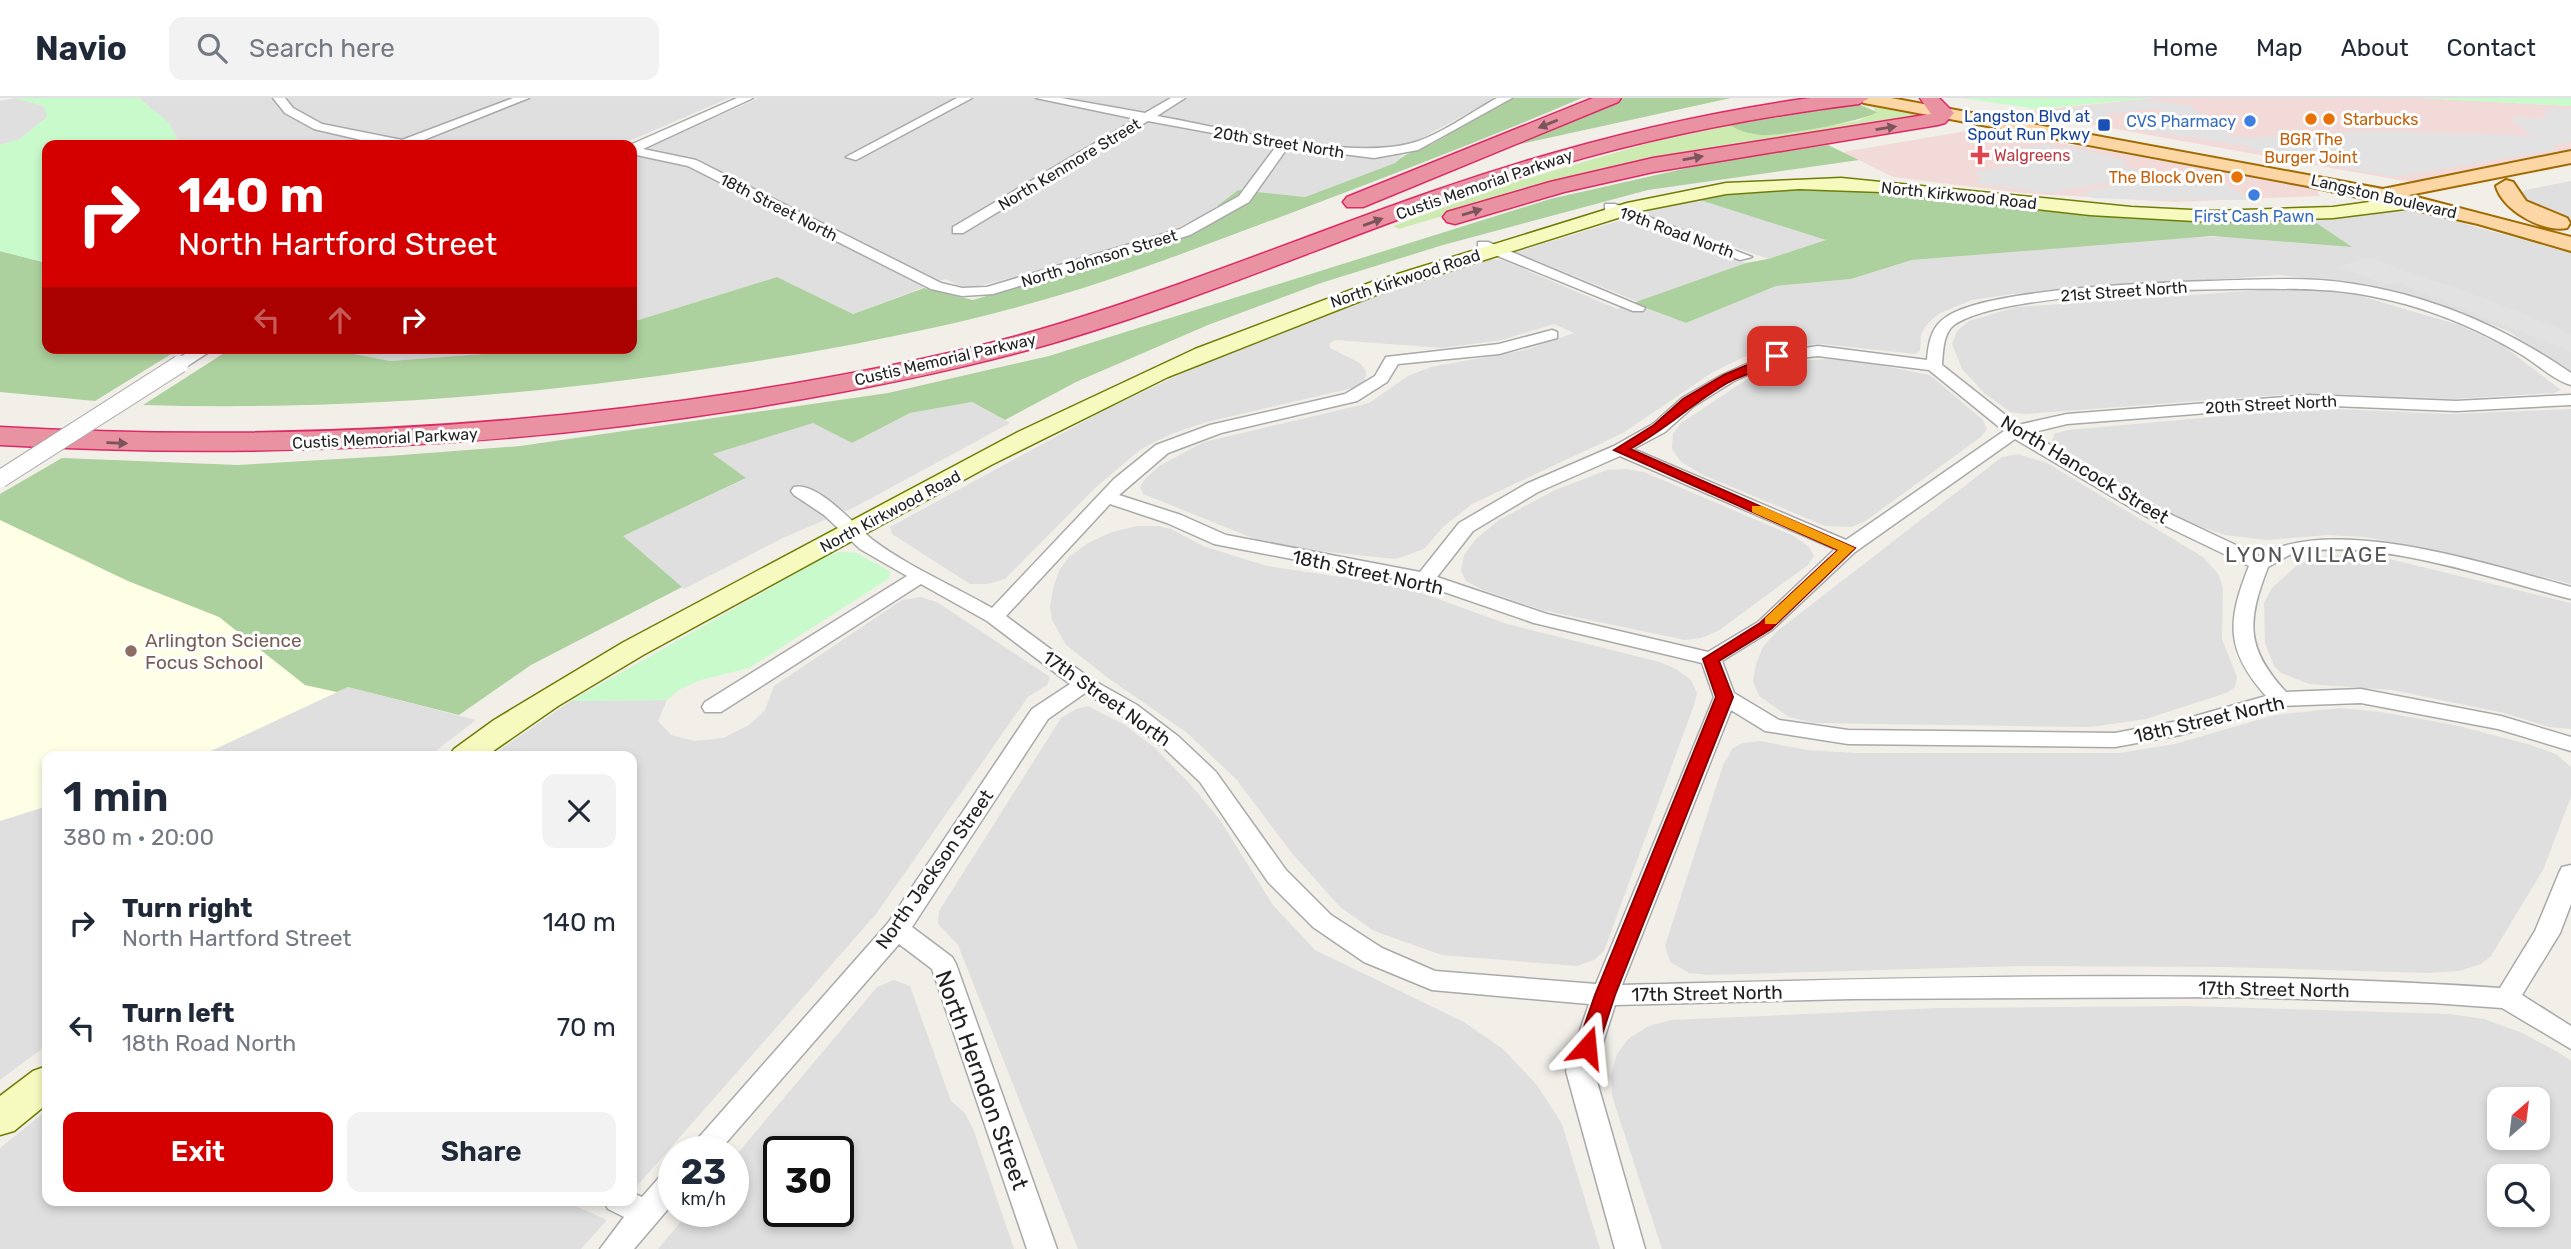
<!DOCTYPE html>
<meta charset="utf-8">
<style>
:root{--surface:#fff;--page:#f2f2f3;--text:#1f2937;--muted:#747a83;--line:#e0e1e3;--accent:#d40000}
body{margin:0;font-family:Rubik,sans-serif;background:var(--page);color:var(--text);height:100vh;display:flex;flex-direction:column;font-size:26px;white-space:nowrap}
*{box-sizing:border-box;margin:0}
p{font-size:23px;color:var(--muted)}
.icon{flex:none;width:38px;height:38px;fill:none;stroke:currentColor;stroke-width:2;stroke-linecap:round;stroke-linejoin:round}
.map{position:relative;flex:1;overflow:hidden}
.panel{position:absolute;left:42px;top:653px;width:595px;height:455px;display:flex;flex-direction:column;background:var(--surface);border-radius:14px;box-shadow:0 4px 10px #0003}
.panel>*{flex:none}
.banner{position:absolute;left:42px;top:42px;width:595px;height:214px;border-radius:14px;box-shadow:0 4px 10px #0003;background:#d40000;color:#fff;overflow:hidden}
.needle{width:46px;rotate:28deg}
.fabs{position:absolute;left:2487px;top:989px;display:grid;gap:14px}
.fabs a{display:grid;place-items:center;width:63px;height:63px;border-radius:14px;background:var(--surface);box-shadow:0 4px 10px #0003;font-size:35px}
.speed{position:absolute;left:658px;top:1038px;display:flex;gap:14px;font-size:35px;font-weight:700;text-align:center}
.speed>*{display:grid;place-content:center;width:91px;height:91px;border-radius:50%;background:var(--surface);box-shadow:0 4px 10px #0003;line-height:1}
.speed small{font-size:18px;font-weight:400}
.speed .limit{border:4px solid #111;border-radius:10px;background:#fff;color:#111}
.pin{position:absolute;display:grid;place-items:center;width:60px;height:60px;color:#fff;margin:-30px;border-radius:14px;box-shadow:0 4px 10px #0006}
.me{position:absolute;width:77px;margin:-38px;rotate:18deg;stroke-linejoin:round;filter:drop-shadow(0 0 5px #0008)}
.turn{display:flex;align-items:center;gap:24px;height:147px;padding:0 21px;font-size:32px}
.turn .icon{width:91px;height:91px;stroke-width:2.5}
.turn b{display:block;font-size:49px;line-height:60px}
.lanes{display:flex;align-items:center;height:66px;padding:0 21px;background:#0003;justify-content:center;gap:35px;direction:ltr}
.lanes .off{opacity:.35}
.round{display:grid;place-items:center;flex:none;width:74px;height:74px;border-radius:14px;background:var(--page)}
.headline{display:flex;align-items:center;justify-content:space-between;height:119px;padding:0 21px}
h1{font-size:42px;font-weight:600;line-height:52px}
.primary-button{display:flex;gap:14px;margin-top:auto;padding:14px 21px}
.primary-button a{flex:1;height:80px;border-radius:14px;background:var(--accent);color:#fff;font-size:28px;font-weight:600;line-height:80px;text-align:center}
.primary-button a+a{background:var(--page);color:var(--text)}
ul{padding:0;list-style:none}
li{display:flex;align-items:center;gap:21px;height:105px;padding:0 21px}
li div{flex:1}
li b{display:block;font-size:26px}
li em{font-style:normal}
header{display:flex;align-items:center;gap:42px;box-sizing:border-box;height:98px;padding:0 35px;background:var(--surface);border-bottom:2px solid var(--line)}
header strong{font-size:33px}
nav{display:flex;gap:38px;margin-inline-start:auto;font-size:24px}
.search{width:490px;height:63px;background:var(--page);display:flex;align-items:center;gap:18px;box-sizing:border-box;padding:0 24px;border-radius:14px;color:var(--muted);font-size:26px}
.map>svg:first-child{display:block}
</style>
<header>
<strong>Navio</strong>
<div class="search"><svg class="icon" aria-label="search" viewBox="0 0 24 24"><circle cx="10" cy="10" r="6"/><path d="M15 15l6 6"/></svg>Search here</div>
<nav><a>Home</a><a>Map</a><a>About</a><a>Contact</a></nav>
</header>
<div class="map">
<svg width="2571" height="1151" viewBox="0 0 2571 1151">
<rect width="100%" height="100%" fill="#f2efe9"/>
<path fill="#e0dfdf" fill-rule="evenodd" d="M15 0 45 8 47 19 20 41 0 47V3Z
M139 0H729L620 47H180L169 25Z
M759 0H1495L1413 45 1395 65 1305 99 1238 92 1206 116 1161 137 1073 164 967 191 945 181 853 216 777 179 632 224V56Z
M2571 83V121L2548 115 2523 102 2520 96 2525 92Z
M1697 101 1809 134 1827 142 1768 161 1650 118 1646 114Z
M2414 112 2571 155V274L2508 233 2480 222 2386 191 2339 184 2280 177 2012 196 1972 202 1940 215 1927 226 1921 237 1920 253 1915 256 1822 246 1794 247 1744 259 1713 274 1623 335 1472 406 1443 429 1424 451 1396 461 1289 450 1260 443 1143 396 1140 389 1145 381 1159 368 1204 344 1369 305 1408 278 1431 269 1526 252 1574 235 1554 226 1502 242 1442 250 1335 242 1330 245V250L1360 265 1366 273 1365 282 1357 289 1203 325 1171 336 1141 351 1094 391 1005 481 987 486H970L892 436 890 429 1105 312 1219 258 1345 207 1487 161 1502 162 1617 211 1633 205 1686 225 1776 188 1851 181 1912 162 2176 140 2243 138 2301 143 2290 123Z
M1625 121 1637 124 1746 165 1641 205 1516 154Z
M2291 190 2357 197 2459 227 2502 247 2561 292 2554 295 2452 301 2303 295 2024 316 2010 314 1984 295 1962 271 1952 246 1957 233 1969 223 2016 209Z
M324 250H561L390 263Z
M1827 261 1864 264 1930 277 1983 322 1987 331 1981 339 1864 424 1851 429 1825 428 1701 376 1681 364 1672 351 1673 336 1681 325 1749 280 1795 263Z
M972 304 1010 325 855 409 785 439 684 491 622 438 745 381 713 356 813 324 852 345 910 315Z
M2312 310 2450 316 2571 311V486L2471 460 2365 439 2328 437 2267 442 2225 437 2184 423 2052 344 2054 336 2068 332Z
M2018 356 2047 365 2203 459 2219 477 2223 490 2222 541 2237 579 2235 589 2226 595 2146 621 2091 629 1813 625 1789 619 1759 598 1753 583 1756 566 1763 549 1776 534 2002 359Z
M1627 371 1644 374 1794 438 1809 449 1814 458 1808 467 1718 533 1701 540 1685 542 1542 512 1483 492 1466 483 1461 473 1464 457 1476 441 1499 422 1555 392 1607 372Z
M1137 428H1158L1171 431 1203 448 1267 468 1402 488 1507 526 1660 564 1676 571 1691 582 1697 595 1694 607 1604 853 1594 862 1577 868 1442 857 1374 833 1340 809 1291 754 1236 681 1186 634 1108 580 1066 547 1052 522 1050 508 1054 487 1060 471 1069 459 1088 445 1112 434Z
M2331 457 2385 460 2571 505V631L2549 629 2504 615 2392 592 2309 586 2281 575 2274 568 2265 545 2264 505 2272 490 2296 468 2310 461Z
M921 499 937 504 1050 579 1047 587 1028 599 876 816 636 1089 632 1090V658H491L571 603 667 602 658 623 671 637 694 643 723 640 749 627 765 612 774 588 902 502Z
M348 589 476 622 429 658H200Z
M1088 608 1125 627 1155 650 1191 687 1220 722 1273 807 1315 852 1464 924 1503 951 1537 987 1562 1026 1600 1151H1078L958 847 938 826 939 813 1061 620 1076 611Z
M2340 610 2381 614 2455 627 2531 647 2556 656 2571 669V699L2543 772 2491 858 2481 866 2459 873 2427 875 2225 869 2019 868 1708 877 1689 875 1670 864 1665 848 1723 667 1733 650 1742 645 1760 643 1807 652 1856 655H2119L2175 646 2275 617Z
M47 708V947L0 982V723Z
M894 882 910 888 951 1003 965 1015 974 1033 1014 1151H658L690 1113H733V1061L877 889ZM779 1054H838V1113H779Z
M2187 908 2450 916 2484 921 2520 934 2558 954 2571 963V1151H1662L1612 998 1611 977 1617 956 1628 941 1649 928 1672 922 1939 910ZM2499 1001H2538V1040H2499ZM2499 1078H2538V1116H2499Z
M47 1012V1102H562L607 1122 581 1151H0V1050Z"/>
<path fill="#f2dad9" d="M2153 0H2421L2571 8V53L2410 84 2021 14Z
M1978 31 2298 86 2316 90 2320 98 2175 104 2021 95 1893 79 1843 54Z"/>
<path fill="#ffffe5" d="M0 422 128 483 220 519 305 587 337 594 200 658H47V708L0 723Z"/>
<path fill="#cdebb0" d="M1863 7 1922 18C1746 46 1570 79 1399 131L1393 128 1511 85 1652 44 1730 27 1752 36H1774L1858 23 1875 15 1874 10Z"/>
<path fill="#add19e" d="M1506 0H1582C1493 38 1402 73 1312 107 1235 136 1158 166 1080 191 971 225 858 247 745 265 545 297 345 313 143 307L232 250H324L390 263 561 250H632V224L777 179 853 216 924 190 973 202 1185 139 1238 111 1217 108 1238 92 1305 99 1395 65C1405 54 1420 52 1434 45 1459 31 1482 16 1506 0Z
M1624 0H1731L1507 49Z
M1858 6 1877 14C1865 23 1777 39 1761 37 1750 36 1739 33 1730 27Z
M1828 47 1859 62 1648 92 1443 147 1321 185 1208 227 1076 284 1005 322 972 304 910 315 852 345 813 325 713 356 746 380 623 438 682 489 531 567 459 617 348 589 337 594 305 587 219 519 128 483 0 422V396L62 360 238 367 389 358 520 348 888 295 1049 258 1550 101 1718 63Z
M1777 91H1858L2155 122H2312L2352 149 2212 138 1912 162 1851 181 1776 188 1686 225 1633 205 1746 165 1768 161 1826 142 1697 101Z
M0 153 47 165V250H181L95 303 0 294Z"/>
<path fill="#c8facc" d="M15 0H139L169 25 180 47H47V165L0 153V47L20 41 47 19 44 8Z
M1962 0H2153L2037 11Z
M2421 0H2571V8Z
M841 454 857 455 891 474 888 481 749 570 701 582 680 591 667 602 571 603 827 458Z"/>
<path fill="#e2e2e2" d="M2142 2 2188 7 2231 37 2250 40 2354 33 2547 38 2532 37 2509 19 2541 21 2548 13 2543 10 2571 11V44L2551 48 2559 51 2394 79 2250 51 2248 48 2124 30 2127 25 2174 19 2156 10 2107 16 2092 25 2049 13Z
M2047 46 2059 50 2067 48 2127 63 2123 67 2149 78 2048 95 1975 85 1981 79 1975 74 2048 62 2023 50Z
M2182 75 2216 81 2251 102 2127 101 2092 100 2083 94Z
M2368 159 2497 205 2571 236V254L2399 185 2388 187 2338 169Z"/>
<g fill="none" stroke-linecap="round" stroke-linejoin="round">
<g stroke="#a9a9a9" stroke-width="3">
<path id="minor" d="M273 0H285L293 10 322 26 402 42 513 0H529L411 47 370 44 314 31 285 15Z
M737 0H753L643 51 696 62 941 185 962 190 987 189 1180 131 1239 98 1277 47 1148 23 963 135H953V129L1136 21 1036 0H1061L1145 15 1171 0H1185L1157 18C1226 30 1348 63 1412 45 1439 38 1473 13 1497 0H1512L1418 52 1374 60 1288 49 1249 104 1190 137 993 196 962 198 931 191 688 68 632 56 630 47Z
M957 0H972L856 62 846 59Z
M1605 106H1615L1752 159 1740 162 1605 112Z
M1478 144H1488L1645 210 1643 213H1633L1478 150Z
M2209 183C2257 182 2307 178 2354 186 2432 198 2506 230 2571 275V287C2553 282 2534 263 2517 254 2482 233 2444 217 2405 206 2378 199 2350 193 2321 192 2253 188 2005 191 1954 227 1943 235 1943 255 1942 267L2018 327 2067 316 2309 297 2456 303 2571 297V307L2456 313 2309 307 2067 326 2030 335 2157 410 2259 458C2334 415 2490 467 2571 489V501C2493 481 2371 437 2292 456 2284 459 2276 465 2268 469 2247 523 2245 550 2286 594L2361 591 2501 618 2571 639V653L2498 631 2361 605 2281 608 2180 637 2115 649 1848 646 1765 633 1731 612 1622 887C1914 880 2208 870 2500 890L2535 833 2559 775 2562 769 2571 767V806L2560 835 2522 897 2571 928V951L2502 910 2432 905 2232 899 1851 901 1615 907 1594 973 1645 1151H1615L1566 973 1589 906 1432 892 1364 864 1313 829 1268 784 1200 684 1163 649 1121 617 1085 595 1048 621 912 829 952 859 956 866 1057 1151H1027L932 871 899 846 718 1054H686L888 825 1032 611 1070 586 987 523 921 486 721 614H705L702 609 705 604 907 478 860 451 824 417 794 397 791 393 794 389C818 383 855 428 873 442 907 468 954 488 992 510L1114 381 1156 347 1210 327 1345 296 1375 278 1386 259 1499 246 1552 232 1557 234V240L1499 256 1398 266 1387 284 1357 303 1221 335 1168 355 1119 397 1181 417 1226 437 1420 474 1459 425 1526 386 1614 348 1653 326 1682 300 1722 277 1771 255 1818 248 1927 262C1928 249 1930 233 1941 223 1975 190 2157 185 2209 183ZM1818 258 1929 272 2004 333 1846 442 1633 351 1665 334 1694 308 1734 283 1780 262ZM2015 341 2145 418 2249 468C2227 523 2225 552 2266 598L2178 623 2115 635 1848 632 1779 622 1734 595 1722 563 1772 532 1855 454ZM1620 358 1835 451 1758 524 1708 554 1547 516 1437 479 1473 433 1538 394ZM1110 406 1167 425 1214 446 1421 486 1534 525 1702 565 1714 599 1596 886 1435 873 1382 850 1331 817 1286 772 1216 674 1179 639 1137 607 1091 581 1006 518Z
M195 250H215L186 269H174V263Z
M674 1071V1104L634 1151H600L624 1119 608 1111 603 1102H632V1095L642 1099 664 1074Z"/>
</g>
<g stroke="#707d05" stroke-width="3">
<path id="secondary" d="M1841 80 2131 109 2212 113 2333 109 2413 98 2422 104 2413 110 2333 120 2212 124 2090 117 1882 94 1799 91 1726 96 1640 113 1386 193 1168 279 991 367 643 557 558 608 486 658H449L454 651 494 622 622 545 1018 334 1195 251 1372 184 1627 105 1726 85Z
M47 968V1006L14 1033 0 1037V998L33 973Z"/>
</g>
<g stroke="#a06b00" stroke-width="4">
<path id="primary" d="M1855 0H1891L2383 91 2571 53V65L2409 97 2571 139V153L2478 126 2308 88 1864 5Z
M2506 82 2513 84 2526 103 2567 120 2570 125 2567 130C2543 135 2502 112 2496 88Z"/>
</g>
<g stroke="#dc2a67" stroke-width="3">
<path id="motorway" d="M1593 0H1621L1618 4 1363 109H1347L1343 104 1347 99Z
M1810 0H1869L1859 6C1738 21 1620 46 1504 84 1353 134 1207 200 1053 245 952 274 848 294 744 311 497 350 250 361 0 347V329C250 343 496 332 743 294 841 278 939 260 1035 233 1170 194 1299 140 1431 94 1554 51 1680 18 1810 0Z
M1920 0H1939L1954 15 1945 25 1938 27 1653 74 1564 94 1455 126 1447 124 1443 119 1447 114 1550 84 1653 60 1931 16Z"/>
</g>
<use href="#minor" fill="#fff" fill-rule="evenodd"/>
<use href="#secondary" fill="#f7fabf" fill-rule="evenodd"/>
<use href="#primary" fill="#fcd6a4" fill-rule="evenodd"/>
<use href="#motorway" fill="#e892a2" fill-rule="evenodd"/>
<g stroke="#a9a9a9" stroke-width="19" stroke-linecap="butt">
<path id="minor-bridge" d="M0 381 180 266"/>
</g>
<use href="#minor-bridge" stroke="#fff" stroke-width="17"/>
</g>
<defs><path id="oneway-solid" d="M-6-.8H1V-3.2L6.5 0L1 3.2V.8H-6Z" transform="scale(1.75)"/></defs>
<g fill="#7b545c">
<use href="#oneway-solid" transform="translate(1548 26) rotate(158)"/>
<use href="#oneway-solid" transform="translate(1886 30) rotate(-9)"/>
<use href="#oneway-solid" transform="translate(1693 60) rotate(-10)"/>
<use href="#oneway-solid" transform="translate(1472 114) rotate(-17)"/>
<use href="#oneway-solid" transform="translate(1373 124) rotate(-20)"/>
<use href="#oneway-solid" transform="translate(117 345) rotate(2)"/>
</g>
<path fill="#d40000" stroke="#8a0000" stroke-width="2" d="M1773 256 1783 258C1769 271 1746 275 1729 284 1694 304 1666 331 1630 351L1855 450 1771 531 1719 563 1733 599 1615 897 1598 949 1595 955H1580L1577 949 1595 897 1716 599 1703 561 1760 525 1838 452 1614 352 1654 327 1683 301 1724 277Z"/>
<path fill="#f59e0b" d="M1752 408H1762L1855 450 1776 526H1765V520L1838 452 1752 414Z"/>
<g fill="#e8710a" stroke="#fff" stroke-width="2.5">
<circle cx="2311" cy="21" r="7"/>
<circle cx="2329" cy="21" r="7"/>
<circle cx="2237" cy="79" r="7"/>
</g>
<g fill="#3f7fe0" stroke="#fff" stroke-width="2.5">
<circle cx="2250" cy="23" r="7"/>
<circle cx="2254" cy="97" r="7"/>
</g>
<rect fill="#1a4fb4" stroke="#fff" stroke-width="2.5" x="2097" y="20" width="14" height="14" rx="3.5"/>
<path fill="#e0444e" stroke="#fff" stroke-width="2.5" d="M1976.5 46.5h7v7h7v7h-7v7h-7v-7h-7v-7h7z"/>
<circle fill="#8d6e63" stroke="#fff" stroke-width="2.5" cx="131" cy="553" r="7"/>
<g text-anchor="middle" stroke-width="6" stroke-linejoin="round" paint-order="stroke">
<g font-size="16" fill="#164399" stroke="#fff" text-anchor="end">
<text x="2090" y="24">Langston Blvd at<tspan x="2090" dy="18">Spout Run Pkwy</tspan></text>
</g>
<g font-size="16" fill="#c56008" stroke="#fff" text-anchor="start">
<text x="2343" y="27">Starbucks</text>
<text x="2311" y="47" text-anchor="middle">BGR The<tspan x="2311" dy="18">Burger Joint</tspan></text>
<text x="2223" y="85" text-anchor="end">The Block Oven</text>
</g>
<g font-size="16" fill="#366cbe" stroke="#fff" text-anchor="end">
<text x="2236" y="29">CVS Pharmacy</text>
<text x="2254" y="124" text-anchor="middle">First Cash Pawn</text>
</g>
<g font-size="16" fill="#222" stroke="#fff">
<text transform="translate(1279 44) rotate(9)" y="6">20th Street North</text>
<text transform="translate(1069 66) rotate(-31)" y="6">North Kenmore Street</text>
<text transform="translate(1484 86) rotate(-19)" y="6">Custis Memorial Parkway</text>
<text transform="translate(1959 97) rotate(6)" y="6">North Kirkwood Road</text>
<text transform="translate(2384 98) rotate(13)" y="6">Langston Boulevard</text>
<text transform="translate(779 109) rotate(27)" y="6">18th Street North</text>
<text transform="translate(1677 134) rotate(20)" y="6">19th Road North</text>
<text transform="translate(1099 160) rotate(-17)" y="6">North Johnson Street</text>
<text transform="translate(1405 180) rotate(-18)" y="6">North Kirkwood Road</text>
<text transform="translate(2124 193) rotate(-4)" y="6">21st Street North</text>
<text transform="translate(945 261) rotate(-13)" y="6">Custis Memorial Parkway</text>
<text transform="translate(2271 306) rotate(-3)" y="6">20th Street North</text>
<text transform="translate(385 340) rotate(-3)" y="6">Custis Memorial Parkway</text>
<text transform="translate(890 413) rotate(-28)" y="6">North Kirkwood Road</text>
</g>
<g font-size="16" fill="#be3a42" stroke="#fff" text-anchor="start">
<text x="1994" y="63">Walgreens</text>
</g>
<g font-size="19" fill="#222" stroke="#fff">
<text transform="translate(2085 371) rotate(31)" y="7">North Hancock Street</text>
<text transform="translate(1368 474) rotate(12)" y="7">18th Street North</text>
<text transform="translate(1107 600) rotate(35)" y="7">17th Street North</text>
<text transform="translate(2209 621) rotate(-13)" y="7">18th Street North</text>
<text transform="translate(934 771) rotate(-55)" y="7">North Jackson Street</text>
<text transform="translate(2274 891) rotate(1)" y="7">17th Street North</text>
<text transform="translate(1707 895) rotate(-1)" y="7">17th Street North</text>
</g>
<g font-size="19" fill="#785e54" stroke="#fff" text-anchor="start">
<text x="145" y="549">Arlington Science<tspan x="145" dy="22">Focus School</tspan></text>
</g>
<g font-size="21" letter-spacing="2" fill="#555" stroke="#fff">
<text x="2307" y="464">LYON VILLAGE</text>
</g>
<g font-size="23" fill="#222" stroke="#fff">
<text transform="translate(982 982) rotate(70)" y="8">North Herndon Street</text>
</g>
</g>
</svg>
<div class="fabs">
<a><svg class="needle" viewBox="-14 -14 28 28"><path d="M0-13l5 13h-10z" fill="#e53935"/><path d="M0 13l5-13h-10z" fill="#747a83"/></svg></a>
<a><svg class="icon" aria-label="search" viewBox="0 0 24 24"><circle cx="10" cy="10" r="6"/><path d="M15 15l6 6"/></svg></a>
</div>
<div class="speed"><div>23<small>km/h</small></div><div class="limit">30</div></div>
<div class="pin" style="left:1777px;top:258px;background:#d93025"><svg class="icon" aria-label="arrive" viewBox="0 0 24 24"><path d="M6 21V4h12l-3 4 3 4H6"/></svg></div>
<svg class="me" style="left:1587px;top:949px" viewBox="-20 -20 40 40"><path d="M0-17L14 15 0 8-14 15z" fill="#d40000" stroke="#fff" stroke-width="4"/></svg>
<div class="banner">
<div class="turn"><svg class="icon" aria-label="right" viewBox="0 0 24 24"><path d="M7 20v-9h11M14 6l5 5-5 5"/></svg><div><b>140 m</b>North Hartford Street</div></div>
<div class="lanes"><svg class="icon off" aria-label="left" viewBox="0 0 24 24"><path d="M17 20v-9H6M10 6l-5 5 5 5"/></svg><svg class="icon off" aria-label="ahead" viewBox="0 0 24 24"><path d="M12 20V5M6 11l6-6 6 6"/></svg><svg class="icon" aria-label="right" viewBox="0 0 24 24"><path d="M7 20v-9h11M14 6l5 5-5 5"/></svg></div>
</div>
<section class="panel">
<div class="headline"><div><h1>1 min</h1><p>380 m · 20:00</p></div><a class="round"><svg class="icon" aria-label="close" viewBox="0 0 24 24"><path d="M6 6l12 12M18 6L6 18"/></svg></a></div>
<ul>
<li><svg class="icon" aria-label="right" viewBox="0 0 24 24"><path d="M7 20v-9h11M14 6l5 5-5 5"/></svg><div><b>Turn right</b><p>North Hartford Street</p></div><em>140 m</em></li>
<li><svg class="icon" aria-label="left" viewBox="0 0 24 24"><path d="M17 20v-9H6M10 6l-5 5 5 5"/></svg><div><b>Turn left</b><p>18th Road North</p></div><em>70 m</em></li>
</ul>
<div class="primary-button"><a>Exit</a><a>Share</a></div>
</section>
</div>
